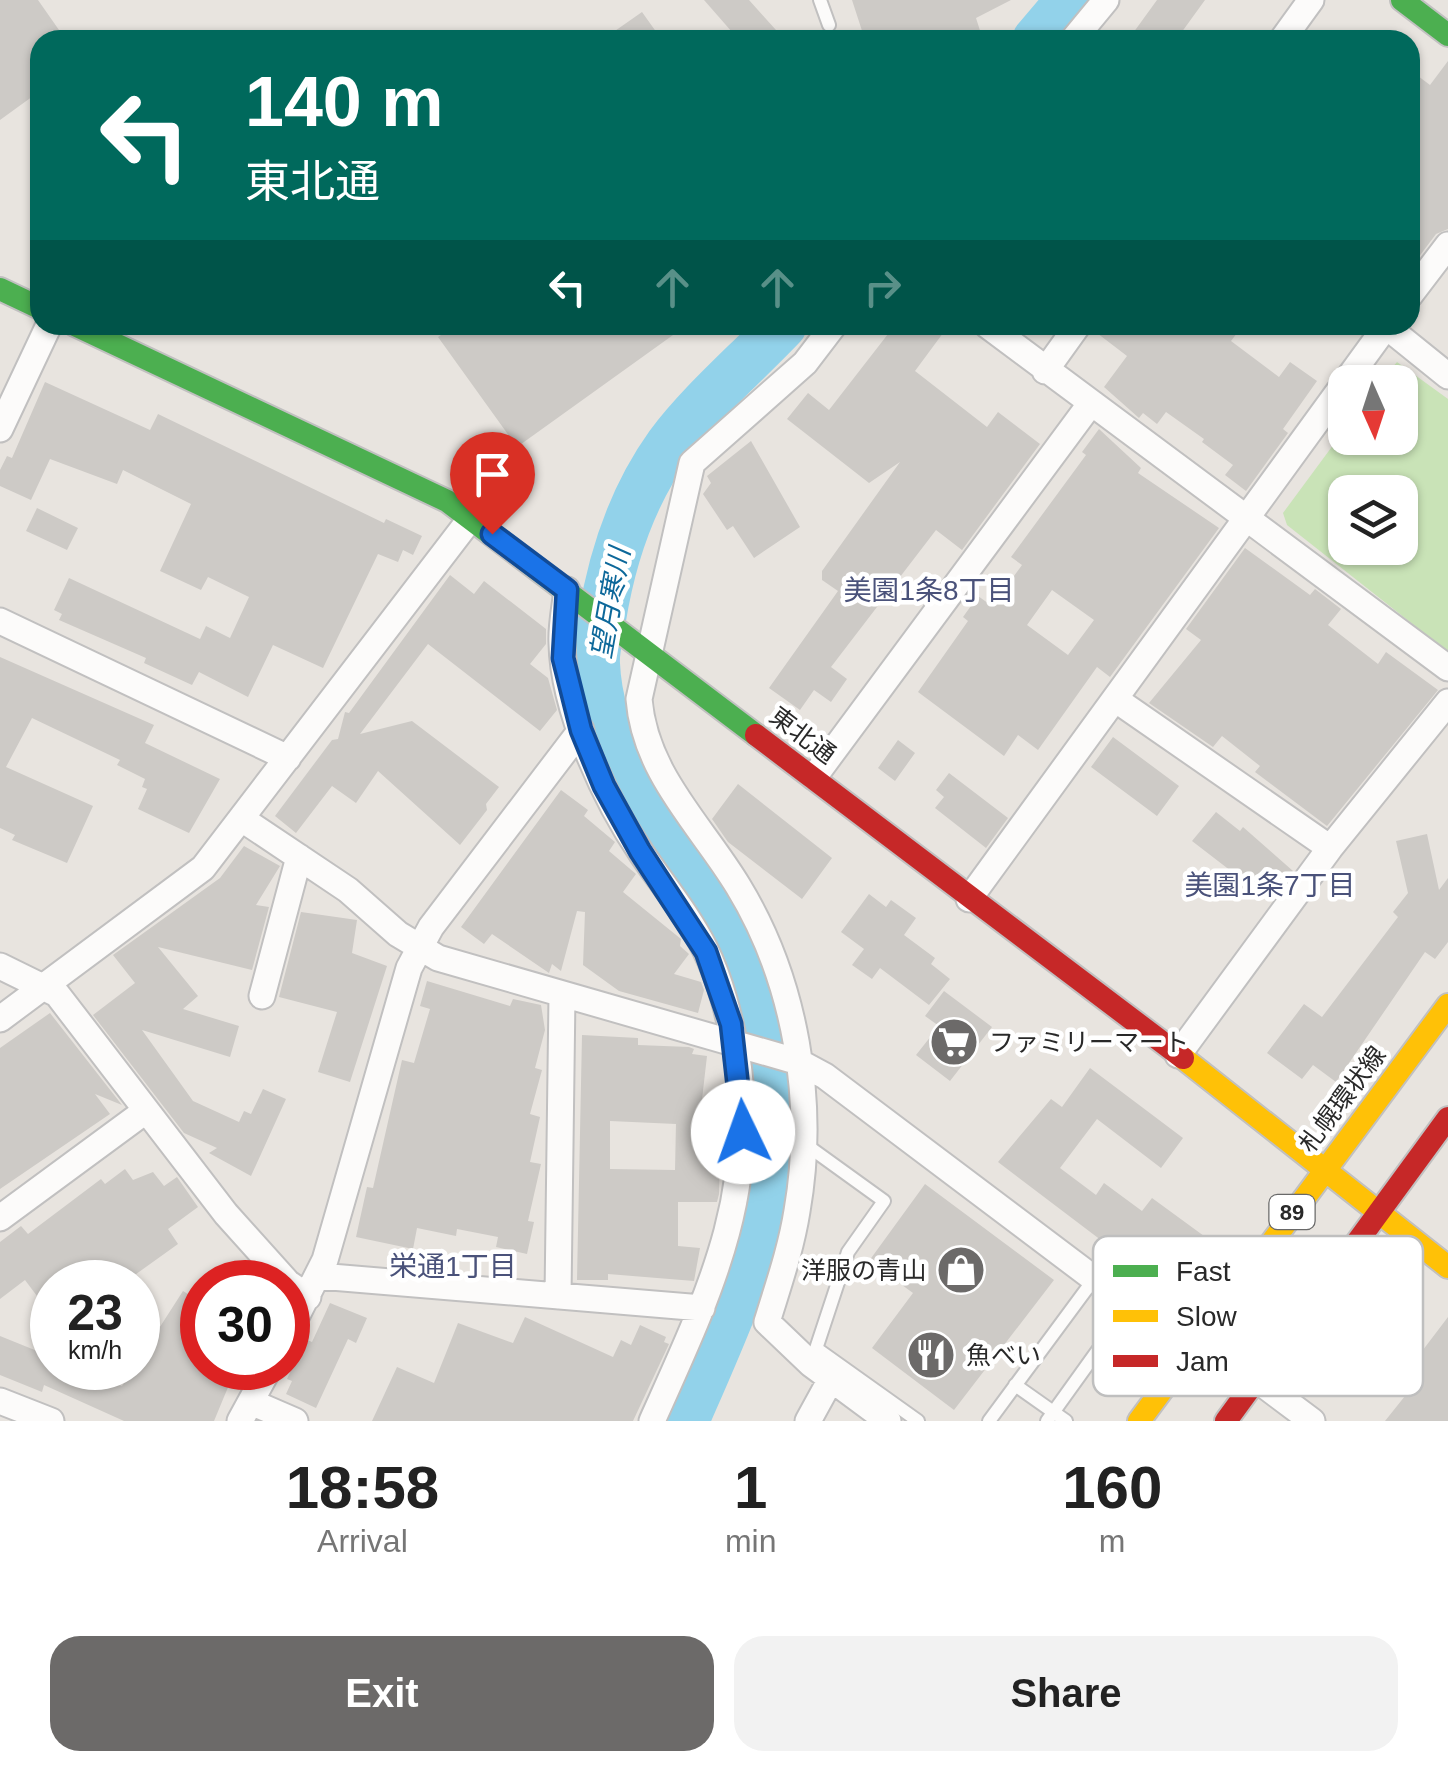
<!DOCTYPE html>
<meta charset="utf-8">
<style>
:root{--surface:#fff;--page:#f2f2f2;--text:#222;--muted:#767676;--accent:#6c6a69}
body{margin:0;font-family:Arial,"Noto Sans JP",sans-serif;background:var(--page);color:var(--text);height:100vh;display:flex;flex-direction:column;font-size:38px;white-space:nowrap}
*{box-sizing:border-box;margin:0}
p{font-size:32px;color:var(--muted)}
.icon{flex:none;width:55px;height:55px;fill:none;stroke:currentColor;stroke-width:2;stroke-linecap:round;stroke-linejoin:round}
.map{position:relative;height:1421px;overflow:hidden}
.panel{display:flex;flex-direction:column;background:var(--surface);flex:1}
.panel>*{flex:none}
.guide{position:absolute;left:30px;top:30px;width:1390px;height:305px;border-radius:30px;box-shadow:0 2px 8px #0004;background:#00695c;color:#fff;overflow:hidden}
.needle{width:65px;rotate:177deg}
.controls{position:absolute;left:1328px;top:365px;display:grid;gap:20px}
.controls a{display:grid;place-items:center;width:90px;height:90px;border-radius:20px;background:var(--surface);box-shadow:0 2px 8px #0004;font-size:50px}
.speed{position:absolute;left:30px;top:1260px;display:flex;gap:20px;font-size:50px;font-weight:700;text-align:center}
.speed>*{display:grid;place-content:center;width:130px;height:130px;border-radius:50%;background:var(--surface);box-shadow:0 2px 8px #0004;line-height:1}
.speed small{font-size:25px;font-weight:400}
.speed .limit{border:15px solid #d22;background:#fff;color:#111}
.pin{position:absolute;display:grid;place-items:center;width:85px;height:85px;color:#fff;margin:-102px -42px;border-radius:50% 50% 50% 0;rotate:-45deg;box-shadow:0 0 10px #0007}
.pin .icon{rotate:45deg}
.me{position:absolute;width:110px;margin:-55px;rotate:357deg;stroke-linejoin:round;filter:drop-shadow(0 0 8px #0008)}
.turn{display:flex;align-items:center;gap:35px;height:210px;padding:0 50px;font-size:45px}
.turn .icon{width:130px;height:130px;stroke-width:2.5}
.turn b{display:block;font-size:70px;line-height:85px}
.lanes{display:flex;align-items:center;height:95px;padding:0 50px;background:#0003;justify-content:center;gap:50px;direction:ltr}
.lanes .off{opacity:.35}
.eta{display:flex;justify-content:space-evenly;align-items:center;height:170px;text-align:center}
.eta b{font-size:60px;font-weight:600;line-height:70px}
.cta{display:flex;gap:20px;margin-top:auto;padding:20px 50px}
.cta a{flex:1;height:115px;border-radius:30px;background:var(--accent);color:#fff;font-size:40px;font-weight:600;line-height:115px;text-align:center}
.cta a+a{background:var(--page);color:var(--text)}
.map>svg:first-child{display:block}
</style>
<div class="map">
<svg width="1448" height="1421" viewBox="0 0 1448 1421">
<rect width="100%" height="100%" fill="#e8e4df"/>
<path fill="#c9e3b7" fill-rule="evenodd" d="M1397 362 1448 399V652L1287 525 1283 513 1345 429V438H1400V382H1380ZM1345 492H1400V548H1345Z"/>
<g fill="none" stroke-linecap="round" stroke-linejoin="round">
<path stroke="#92d2ea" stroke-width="48" d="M1036 40 1070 0
M685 1421C742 1290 797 1177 765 1030 745 937 692 891 648 813 623 770 598 715 596 664 595 650 600 634 602 619 612 557 631 498 669 445 701 402 746 364 783 325"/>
</g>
<path fill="#cdcac6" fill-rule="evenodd" d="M0 0H38L66 40H40V91L0 120Z
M704 0H749L785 40H739Z
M852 0H1011L976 18 983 40H865Z
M1157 0H1205L1176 40H1128Z
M642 12 662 40H602Z
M1448 61V229L1436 234 1418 258 1410 252V70L1430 85Z
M456 325H687L517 447 438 337Z
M895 325H949L915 371 987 427 998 412 1040 444 962 550 936 530 831 667 847 679 831 702 814 690 800 710 769 688 838 591 822 580V571L900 462 869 483 787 419 808 393 829 410Z
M1094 325H1243L1231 341 1279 377 1290 362 1317 381 1283 429 1288 433 1246 491 1225 475 1233 465 1202 442 1204 439 1166 412 1157 424 1143 413 1139 418 1104 387 1127 356 1093 330Z
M45 382 150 430 158 414 384 523 386 519 422 536 413 555 403 550 398 562 378 554 323 668 273 645 248 697 199 672 192 685 144 663 146 658 59 620 62 614 54 610 69 578 200 639 206 626 230 638 249 597 208 577 201 590 160 571 191 504 123 470 117 484 50 459 31 500 0 486V470L7 456 12 458Z
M1099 429 1141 468 1138 473 1219 528 1110 677 1097 667 1038 750 1018 735 1004 756 918 692 968 621 963 617 978 596 992 606 1022 565 1011 557 1086 455 1082 452ZM1052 590 1094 620 1068 655 1027 625Z
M751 441 800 527 754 558 733 526 727 530 703 494 711 483 707 476Z
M37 508 78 528 67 550 26 531Z
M1245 548 1310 595 1315 589 1341 609 1328 625 1378 664 1386 652 1438 690 1327 826 1255 772 1260 766 1222 736 1213 747 1149 703 1201 640 1186 629Z
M450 575 474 594 484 581 546 629V644L530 664 548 678 557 710 540 731 428 644 360 734 412 721 499 787 486 804 487 810 460 845 378 771 356 803 332 786 296 833 275 816 332 740 338 739 345 712 349 713Z
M0 657 154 725 145 743 220 779 189 833 138 809 147 789 142 787 145 779 117 765 120 760 32 718 6 767 93 806 67 863 12 840 15 835 0 828Z
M1113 737 1179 786 1157 816 1091 767Z
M898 740 915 753 895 781 878 768Z
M949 773 1008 818 986 848 935 808 944 797 936 790Z
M738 784 832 858 802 899 728 842 712 819Z
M561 790 588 810 584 816 615 842 609 851 636 874 623 892 681 939 680 946 689 954 674 974 701 982 704 990 698 1013 619 991 583 965 585 912 577 911 561 971 552 964 549 973 492 934 484 944 461 927Z
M1216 812 1240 831 1243 827 1293 871 1270 901 1192 841Z
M1427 834 1439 890 1448 878V942L1435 959 1425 952 1336 1082 1313 1065 1302 1079 1267 1053 1304 1004 1322 1017 1398 917 1393 912 1408 893 1396 841Z
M244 846 280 866 256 905 269 907 252 970 158 947 198 996 183 1009 239 1026 230 1057 142 1030 193 1101 239 1122 244 1111 251 1114 263 1089 286 1099 251 1176 209 1153 217 1148 184 1133 93 1015 135 983 113 955 220 878Z
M869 894 886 907 891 900 916 918 904 935 935 958 931 964 950 979 929 1005 880 968 872 979 852 965 864 949 841 932Z
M301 912 357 920 352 953 387 966 350 1082 318 1072 337 1012 279 997Z
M427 981 510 1006 513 999 541 1005 545 1030 535 1068 542 1070 530 1114 540 1117 530 1162 541 1164 528 1221 534 1222 527 1254 496 1247 498 1237 457 1229 456 1236 417 1228 413 1249 356 1237 367 1187 373 1188 402 1060 414 1063 430 1009 420 1006Z
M944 991 992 1027 950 1081 916 1055 939 1026 925 1016Z
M50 1013 122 1105 95 1094 110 1114 0 1189V1048Z
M582 1035 638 1038V1045L689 1047 694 1049 692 1054 707 1056 701 1108H721L719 1194 717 1202H678V1246L700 1248 694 1281 608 1274V1280H577ZM610 1121 676 1124 675 1170 610 1169Z
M1090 1068 1183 1138 1161 1168 1097 1119 1060 1168 1096 1195 1104 1183 1142 1211 1152 1198 1204 1236 1207 1261 1173 1308 1163 1309 1103 1265 1114 1250 998 1162 1051 1099 1062 1107Z
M125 1169 133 1180 153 1172 164 1186 177 1177 198 1207 168 1229 178 1244 125 1282H52V1316L25 1280 0 1299V1242L21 1226 28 1234 101 1179 105 1184Z
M925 1184 1054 1280 954 1410 872 1348 913 1293 869 1261Z
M183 1291 202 1303V1368H236L214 1421H124L44 1385 42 1392 0 1375V1336L52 1357V1368H73L122 1386Z
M330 1303 367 1318 356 1343 348 1339 316 1408 286 1394 292 1381 287 1379 305 1339 312 1342Z
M525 1317 613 1357 621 1340 631 1345 640 1325 666 1337 664 1342 669 1344 633 1421H372L397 1367 434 1383 458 1323 513 1343Z
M1448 1317V1421H1385L1421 1376 1410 1367Z"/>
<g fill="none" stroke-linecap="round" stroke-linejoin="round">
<g stroke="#c1c0c0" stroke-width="16">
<path id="lane" d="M820 0 829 25
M805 1144 884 1201 848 1252 811 1364
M817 1349 918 1421
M1015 1385 1066 1421
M989 1421 1094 1279
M1047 1421 1098 1350"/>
</g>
<g stroke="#c1c0c0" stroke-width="29">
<path id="street" d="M1073 40 1106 0
M1282 40 1311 0
M1410 295 1448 245
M834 325 805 363 692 463 639 699C645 774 701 825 738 886 796 981 816 1102 797 1211 791 1249 778 1286 767 1322L811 1364 888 1421
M987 325 1448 668
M1386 326 1448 376
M1045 371 1078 325
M0 429 49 325
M567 590C565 608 561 626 562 643 563 710 605 800 642 854 664 886 688 915 705 949 721 981 729 1016 736 1051 760 1192 708 1296 652 1421
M0 621 288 758
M1115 699 1330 848
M814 777 1091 403
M242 819 348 890 398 934 438 958 799 1062 825 1076 1190 1351
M969 899 1387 325
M0 966 57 994 226 1214 288 1283 308 1297
M262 996 299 857
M0 1019 203 868 471 518
M1178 1055 1330 848 1448 702
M0 1218 144 1112
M319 1276 702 1308
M558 1296 562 995
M288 1333 325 1260 409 968 431 927 581 730
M1256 1379 1312 1421
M0 1401 51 1421
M251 1402 295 1421
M240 1421 269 1368
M808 1421 831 1379"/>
</g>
<g stroke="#c1c0c0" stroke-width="26">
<path id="fast" d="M1402 0 1448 35
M0 289 40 308
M75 325 447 501 756 735"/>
</g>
<g stroke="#c1c0c0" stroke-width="26">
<path id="slow" d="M1183 1058 1448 1267
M1139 1421 1448 1005"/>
</g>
<g stroke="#c1c0c0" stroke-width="26">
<path id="jam" d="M756 735 1183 1058
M1226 1421 1448 1118"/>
</g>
<use href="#lane" stroke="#fcfbfa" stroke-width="12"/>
<use href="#street" stroke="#fcfbfa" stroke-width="25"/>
<use href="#fast" stroke="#4caf50" stroke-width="22"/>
<use href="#slow" stroke="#ffc107" stroke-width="22"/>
<use href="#jam" stroke="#c62828" stroke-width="22"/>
</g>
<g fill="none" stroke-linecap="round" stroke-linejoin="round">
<g stroke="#114b97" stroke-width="25">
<path id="route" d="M492 534 567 590 563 658 581 730 604 786 640 851 706 952 731 1024 743 1132"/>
</g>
<use href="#route" stroke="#1a73e8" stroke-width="18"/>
</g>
<defs>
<g id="supermarket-disc" transform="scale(2.5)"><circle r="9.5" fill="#6c6a69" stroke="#fff"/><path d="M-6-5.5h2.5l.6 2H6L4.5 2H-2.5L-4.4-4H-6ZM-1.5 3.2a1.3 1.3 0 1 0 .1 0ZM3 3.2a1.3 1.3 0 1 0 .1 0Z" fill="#fff"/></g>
<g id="shop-disc" transform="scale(2.5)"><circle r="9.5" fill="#6c6a69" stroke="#fff"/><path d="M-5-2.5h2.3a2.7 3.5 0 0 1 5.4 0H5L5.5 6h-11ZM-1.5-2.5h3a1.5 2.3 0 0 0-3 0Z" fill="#fff"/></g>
<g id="restaurant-disc" transform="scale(2.5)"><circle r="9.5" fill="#6c6a69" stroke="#fff"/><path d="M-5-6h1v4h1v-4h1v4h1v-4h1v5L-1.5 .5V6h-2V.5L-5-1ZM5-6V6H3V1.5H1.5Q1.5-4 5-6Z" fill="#fff"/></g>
</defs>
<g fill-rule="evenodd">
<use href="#supermarket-disc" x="954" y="1042"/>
<use href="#shop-disc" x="961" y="1270"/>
<use href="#restaurant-disc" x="931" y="1355"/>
</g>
<g text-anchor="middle" stroke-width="9" stroke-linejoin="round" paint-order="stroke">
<rect fill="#fff" stroke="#696969" stroke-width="2.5" x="1269.5" y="1195" width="45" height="34" rx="8"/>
<g font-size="22" font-weight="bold" fill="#292929">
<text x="1292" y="1220">89</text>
</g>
<g font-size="25" fill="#292929" stroke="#fff">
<text transform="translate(803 735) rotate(37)" y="9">東北通</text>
<text transform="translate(1342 1099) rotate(-53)" y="9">札幌環状線</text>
</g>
<g font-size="25" fill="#292929" stroke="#fff" text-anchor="start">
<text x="989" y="1051">ファミリーマート</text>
<text x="926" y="1279" text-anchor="end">洋服の青山</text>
<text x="966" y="1364">魚べい</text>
</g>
<g font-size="28" fill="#4a527a" stroke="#fff">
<text x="929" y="600">美園1条8丁目</text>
<text x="1270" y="895">美園1条7丁目</text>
<text x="453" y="1276">栄通1丁目</text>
</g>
<g font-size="28" font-style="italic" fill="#0d689a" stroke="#fff">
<text transform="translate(610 603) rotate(-80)" y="10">望月寒川</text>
</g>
</g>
<rect x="1093" y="1236" width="330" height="160" rx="15" fill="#fff" stroke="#bfbfbf" stroke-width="2.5"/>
<rect x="1113" y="1265" width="45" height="12" fill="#4caf50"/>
<rect x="1113" y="1310" width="45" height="12" fill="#ffc107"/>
<rect x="1113" y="1355" width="45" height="12" fill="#c62828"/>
<g font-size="28" fill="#292929">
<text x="1176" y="1281">Fast</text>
<text x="1176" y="1326">Slow</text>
<text x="1176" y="1371">Jam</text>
</g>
</svg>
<div class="controls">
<a><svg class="needle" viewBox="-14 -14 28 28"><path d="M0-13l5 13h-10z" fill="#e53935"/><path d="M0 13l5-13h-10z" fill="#767676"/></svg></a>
<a><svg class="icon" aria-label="layers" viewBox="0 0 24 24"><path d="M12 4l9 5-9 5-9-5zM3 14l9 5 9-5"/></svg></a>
</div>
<div class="speed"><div>23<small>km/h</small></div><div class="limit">30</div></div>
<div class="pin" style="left:492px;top:534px;background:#d93025"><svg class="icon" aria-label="arrive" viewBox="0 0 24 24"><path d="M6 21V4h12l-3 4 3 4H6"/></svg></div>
<svg class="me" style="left:743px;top:1132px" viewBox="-20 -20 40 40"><circle r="19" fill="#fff"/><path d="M0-13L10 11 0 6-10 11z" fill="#1a73e8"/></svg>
<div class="guide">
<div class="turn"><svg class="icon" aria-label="left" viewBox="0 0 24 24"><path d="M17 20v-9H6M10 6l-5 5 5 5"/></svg><div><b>140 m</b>東北通</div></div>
<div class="lanes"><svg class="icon" aria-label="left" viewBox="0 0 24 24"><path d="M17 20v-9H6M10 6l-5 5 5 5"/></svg><svg class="icon off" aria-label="ahead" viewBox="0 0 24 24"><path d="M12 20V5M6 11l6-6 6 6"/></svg><svg class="icon off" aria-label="ahead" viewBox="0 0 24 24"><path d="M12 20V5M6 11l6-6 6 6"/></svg><svg class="icon off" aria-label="right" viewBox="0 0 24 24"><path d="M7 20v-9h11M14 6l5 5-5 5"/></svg></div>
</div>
</div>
<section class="panel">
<div class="eta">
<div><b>18:58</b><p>Arrival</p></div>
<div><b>1</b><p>min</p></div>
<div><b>160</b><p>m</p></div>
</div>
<div class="cta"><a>Exit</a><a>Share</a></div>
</section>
